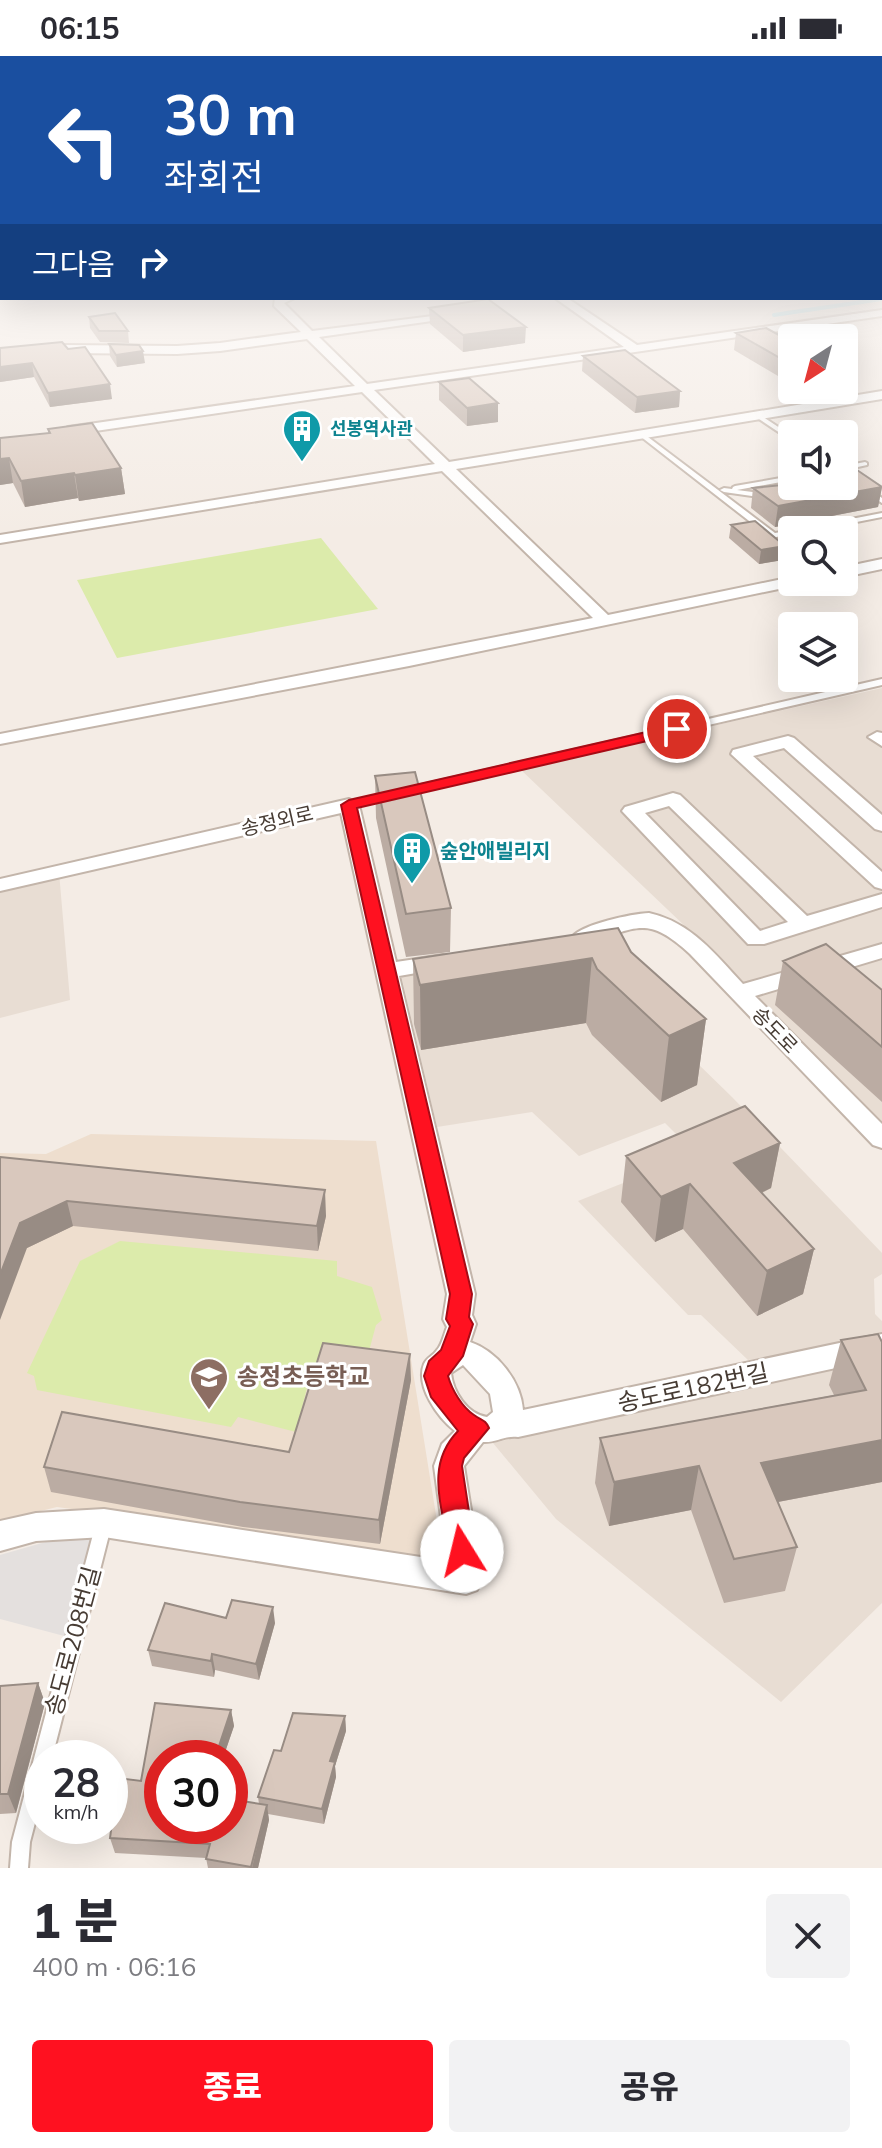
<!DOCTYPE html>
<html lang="ko">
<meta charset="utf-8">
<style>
:root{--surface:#fff;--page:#f2f2f3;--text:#2b2b33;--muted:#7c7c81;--accent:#ff1120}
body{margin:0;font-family:Mulish,"Noto Sans KR",sans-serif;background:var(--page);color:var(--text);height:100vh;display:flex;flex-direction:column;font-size:30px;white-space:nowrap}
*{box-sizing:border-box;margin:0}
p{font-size:26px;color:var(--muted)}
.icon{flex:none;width:44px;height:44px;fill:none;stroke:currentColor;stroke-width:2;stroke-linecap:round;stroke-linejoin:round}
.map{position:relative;height:1812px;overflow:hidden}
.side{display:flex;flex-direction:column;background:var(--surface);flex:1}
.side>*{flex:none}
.hud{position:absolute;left:0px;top:0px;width:882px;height:244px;box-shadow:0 8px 32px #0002;background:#1a4fa0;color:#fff;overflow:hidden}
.needle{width:52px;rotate:216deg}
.tools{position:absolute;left:778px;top:268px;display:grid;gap:16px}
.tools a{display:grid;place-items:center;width:80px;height:80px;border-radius:8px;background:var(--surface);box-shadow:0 8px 32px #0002;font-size:40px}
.speed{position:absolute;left:24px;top:1684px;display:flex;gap:16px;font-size:40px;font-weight:700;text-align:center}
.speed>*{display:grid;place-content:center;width:104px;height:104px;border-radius:50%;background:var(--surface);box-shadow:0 8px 32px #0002;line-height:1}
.speed small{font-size:20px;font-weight:400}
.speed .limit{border:12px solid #d22;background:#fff;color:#111}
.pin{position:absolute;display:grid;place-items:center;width:68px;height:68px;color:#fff;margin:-34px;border:4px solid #fff;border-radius:50%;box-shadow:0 2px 8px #0007}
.me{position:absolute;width:88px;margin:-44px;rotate:351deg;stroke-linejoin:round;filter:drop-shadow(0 0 6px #0008)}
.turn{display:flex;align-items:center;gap:28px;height:168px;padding:0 32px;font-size:36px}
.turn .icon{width:104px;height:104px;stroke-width:2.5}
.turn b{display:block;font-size:56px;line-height:68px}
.then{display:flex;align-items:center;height:76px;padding:0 32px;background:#0003;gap:16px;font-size:30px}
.round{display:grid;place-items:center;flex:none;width:84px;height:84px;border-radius:8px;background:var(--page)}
.head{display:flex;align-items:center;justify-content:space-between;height:136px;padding:0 32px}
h1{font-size:48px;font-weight:800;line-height:60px}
.primary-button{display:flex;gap:16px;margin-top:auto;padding:16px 32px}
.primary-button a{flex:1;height:92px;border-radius:8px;background:var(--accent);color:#fff;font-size:32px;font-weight:800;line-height:92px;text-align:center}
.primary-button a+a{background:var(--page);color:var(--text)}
.status{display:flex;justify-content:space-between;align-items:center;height:56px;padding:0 40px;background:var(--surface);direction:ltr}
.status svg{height:22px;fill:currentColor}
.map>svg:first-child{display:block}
</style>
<div class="status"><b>06:15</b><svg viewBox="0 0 49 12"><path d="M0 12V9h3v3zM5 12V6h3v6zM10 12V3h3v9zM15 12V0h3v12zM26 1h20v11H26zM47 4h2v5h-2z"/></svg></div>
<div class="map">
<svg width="882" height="1812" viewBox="0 0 882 1812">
<rect width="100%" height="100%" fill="#f4ece5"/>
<path fill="#e8ddd3" d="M882 632V1083L739 937 751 933 520 713Z
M59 816 70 944 0 962V829Z
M578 891 732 1041 882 1197V1218L874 1223 875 1258 882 1265V1283L748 1304 701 1259H688L578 1145 696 1098 665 1067 579 1100 532 1056 437 1071 401 919 520 905Z
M882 1298V1547L781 1646 556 1463 493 1387Z"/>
<path fill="#eedece" d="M91 1078 376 1085 440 1484 431 1503 57 1451 0 1465V1097L46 1098Z"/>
<path fill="#dcebab" d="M321 482 378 553 117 602 77 524Z
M120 1185 337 1205V1220L372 1231 382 1264 376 1269 369 1295 339 1292 312 1312 296 1376 238 1361 231 1371 37 1334 34 1320 27 1317 80 1205Z"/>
<path fill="#e4e0de" d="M98 1471 68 1581 0 1563V1499Z"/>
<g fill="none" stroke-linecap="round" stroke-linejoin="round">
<path stroke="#9de4f5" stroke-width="4" d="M774 259 882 243"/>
<g stroke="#c3b5aa" stroke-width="4">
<path id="lane" d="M756 359H760L792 380V385L756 361Z
M640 378H644L775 477 792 474V478L771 482 640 380Z
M865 406 867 407V409L844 414V410Z
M844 416 882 442V447L844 421Z
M792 420V424L737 434 769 438V442H766L724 436 720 434 724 432 732 433 733 431 735 430Z
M882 457V461L816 474H801L805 472Z
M882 623V629L408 738 403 735 408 732Z
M387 737 392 740 390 742 349 752 344 749 346 747Z
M104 1460 110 1462 112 1467 52 1702H42V1740L30 1786 28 1812H10L12 1786 96 1467 98 1462Z"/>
</g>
<g stroke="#c3b5aa" stroke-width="4">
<path id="street" d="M275 242H295L284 247 312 275 457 257V261L453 262 319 281 367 328 624 291 555 242H567L637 289 882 254V260L374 334 449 406 882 335V343L456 413 608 559 792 521V526H800L798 529 409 610 0 688V678L593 562 442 415 0 487V479L435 408 362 336 68 379 61 375 68 371 355 330 307 283 220 295 177 298 64 297 0 305V297L64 289 177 290 220 287 301 276 274 250Z
M882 503V513L844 521V511Z
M877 676 882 677V690L868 681Z
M788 680 794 682 882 759V775L875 773 784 692 753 700 882 816V833L875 831 731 698 733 694Z
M673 737 680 739 807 860 882 838V851L764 888H748L622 755 625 751ZM669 750 788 866 760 875 645 757Z
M349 743 359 749 396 906 443 899 451 901 454 906 451 911 399 920 475 1238 472 1259 476 1268 470 1286C497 1295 521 1325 523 1354L882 1278V1302L518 1381C505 1379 496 1387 483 1386L464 1410 482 1523 477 1534 466 1538 104 1481 36 1485 0 1495V1465L36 1457 104 1453 447 1505 434 1410 442 1388 455 1375C438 1362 415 1330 424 1308 427 1301 433 1300 437 1294 442 1289 444 1278 447 1271L443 1263 447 1238 341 757 0 835V823ZM463 1309 490 1338 493 1356 487 1361C467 1358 453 1336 451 1317Z
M649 857C691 866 715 898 743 928L882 888V902L755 940 882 1068V1092L873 1089 690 898C645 856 635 874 583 888L572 881C583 868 631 858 649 857Z"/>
</g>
<use href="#lane" fill="#fff" fill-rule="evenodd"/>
<use href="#street" fill="#fff" fill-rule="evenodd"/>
</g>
<path fill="#bbaca3" d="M429 252 525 287 463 296 430 268Z
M89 261 128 275 129 287 100 286 90 272Z
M736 277 792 286 778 320 734 294Z
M109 288 145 307 117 311 110 300Z
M0 292 112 343 50 351 34 321 0 326Z
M583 300 680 335 679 351 635 357 582 315Z
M439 326 498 347V366L467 370 439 344Z
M48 373 121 412 125 438 79 445 78 442 25 451 13 427 0 429V382L48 377Z
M792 430 882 431 878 451 775 471 751 452 753 432Z
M731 469 783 504 759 508 729 482Z
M375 720 451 852 450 896 406 901 376 762Z
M631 896 706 963 697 1029 661 1046 592 979 586 967 421 994 414 968 413 903Z
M783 905 882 934V1046L775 949Z
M780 1087 771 1132 762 1137 814 1193 803 1238 757 1260 683 1173 655 1186 621 1146 626 1100Z
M0 1101 326 1160 318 1195 73 1170 27 1192Z
M841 1284 882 1286V1426L778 1446 797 1491 785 1535 724 1547 691 1454 609 1470 595 1427 600 1382 834 1339 829 1329Z
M411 1324 380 1488 243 1471 51 1436 44 1411 289 1396Z
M226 1562 275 1567 259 1624 215 1614 214 1621 152 1610 148 1594Z
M38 1627 45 1647 16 1757 0 1758V1630Z
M155 1647 231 1654 234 1670 223 1702H162V1770H230V1743L259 1748 258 1741 274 1694 281 1695 293 1657 345 1660 346 1675 335 1710 336 1721 324 1768 268 1758 269 1764 258 1812H208L206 1802 115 1797 110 1782 118 1722 141 1725Z"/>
<path fill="#988c84" d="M526 271 525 287 463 296V279Z
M143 295 145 307 117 311 116 299Z
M792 300V317L778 320 780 302Z
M32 307 34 321 0 326V311Z
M110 328 112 343 50 351 48 337Z
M680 335 679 351 635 357 637 341Z
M498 347V366L467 370V352Z
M9 402 13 427 0 429V403Z
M121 412 125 438 79 445 75 419Z
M74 417 78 442 25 451 21 425Z
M882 431 878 451 775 471 778 450Z
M785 490 783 504 759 508 761 494Z
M592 902 586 967 421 994 420 929Z
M706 963 697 1029 661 1046 669 980Z
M780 1087 771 1132 726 1153 734 1107Z
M690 1128 683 1173 655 1186 661 1141Z
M325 1134 326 1160 318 1195 317 1170Z
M67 1145 73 1170 27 1192 0 1264V1219L20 1167Z
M814 1193 803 1238 757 1260 767 1215Z
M410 1298 411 1324 380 1488 379 1464Z
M882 1384V1426L751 1451 761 1407Z
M699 1410 691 1454 609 1470 614 1426Z
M273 1551 275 1567 259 1624 256 1608Z
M212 1598 215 1614 214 1621 211 1605Z
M38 1627 45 1647 16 1757 8 1738Z
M231 1654 234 1670 223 1702H215Z
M345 1660 346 1675 335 1710 336 1721 324 1768 322 1753 330 1705Z
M267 1749 269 1764 258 1812H252Z"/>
<path fill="#d9c8bd" stroke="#988c84" stroke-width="2" d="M488 243 526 271 463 279 429 252Z
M115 257 128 275H99L89 261Z
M766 272 792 286V300L780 302 736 277Z
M62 286 68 293 85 291 110 328 48 337 32 307 0 311V292Z
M109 288 139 289 143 295 116 299Z
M625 294 680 335 637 341 583 300Z
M469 322 498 347 467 352 439 326Z
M92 367 121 412 75 419 74 417 21 425 9 402 0 403V382L50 377 48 373Z
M857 414 882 431 778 450 753 432 792 428V430H844V417Z
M755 465 785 490 761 494 731 469Z
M415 716 451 852 406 858 375 720Z
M618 872 631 896 706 963 669 980 597 913 592 902 420 929 413 903Z
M826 888 882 934V991L783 905Z
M745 1050 780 1087 734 1107 814 1193 767 1215 690 1128 661 1141 626 1100Z
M0 1101 325 1134 317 1170 67 1145 20 1167 0 1219Z
M878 1278 882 1286V1384L761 1407 797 1491 734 1503 699 1410 614 1426 600 1382 866 1334 841 1284Z
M323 1287 410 1298 379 1464 240 1446 44 1411 62 1356 289 1396Z
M232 1544 273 1551 256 1608 212 1598 211 1605 148 1594 165 1547 226 1562Z
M38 1627 8 1738H0V1630Z
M155 1647 231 1654 215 1702H162V1770H230V1743L267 1749 251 1811 206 1803 210 1788 110 1782 118 1722 141 1725Z
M293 1657 345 1660 330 1705 335 1706 322 1753 258 1741 274 1694 281 1695Z"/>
<linearGradient id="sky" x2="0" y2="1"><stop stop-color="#8ac7ed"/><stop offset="0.47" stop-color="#faf6f3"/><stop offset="1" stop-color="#faf6f3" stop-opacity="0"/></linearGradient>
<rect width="882" height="477" fill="url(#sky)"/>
<path fill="#ff1120" stroke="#a60b15" stroke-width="2" d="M677 669 682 670V677L357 752 472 1238 469 1261 473 1268 463 1300 448 1320C452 1334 462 1351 474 1359 482 1365 485 1363 489 1372L464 1402 462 1410 475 1495 472 1503 462 1507 453 1503 449 1495C443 1451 424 1410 458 1375L431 1341 424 1320 429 1305 441 1294 450 1270 446 1263 450 1238 341 749 349 744Z"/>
<defs>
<g id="building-pin" transform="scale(2)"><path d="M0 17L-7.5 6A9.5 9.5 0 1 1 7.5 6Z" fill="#0f9aa8" stroke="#fff"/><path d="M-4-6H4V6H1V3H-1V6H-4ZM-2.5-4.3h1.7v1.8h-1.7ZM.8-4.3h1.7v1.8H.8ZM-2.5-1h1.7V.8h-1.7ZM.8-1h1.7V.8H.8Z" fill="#fff"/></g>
<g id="school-pin" transform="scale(2)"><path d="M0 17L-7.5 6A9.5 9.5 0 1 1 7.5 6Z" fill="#8d6e63" stroke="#fff"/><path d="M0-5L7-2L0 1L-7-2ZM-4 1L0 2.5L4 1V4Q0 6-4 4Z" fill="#fff"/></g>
</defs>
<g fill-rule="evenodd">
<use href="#building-pin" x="302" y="373"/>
<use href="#building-pin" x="412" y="795"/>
<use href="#school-pin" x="209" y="1321"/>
</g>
<g text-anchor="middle" stroke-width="6" stroke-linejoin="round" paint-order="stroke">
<g font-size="18" font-weight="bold" fill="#0d838f" stroke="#fff" text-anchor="start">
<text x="330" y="379">선봉역사관</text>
</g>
<g font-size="20" fill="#473c34" stroke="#fff">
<text transform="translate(277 765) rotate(-13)" y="7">송정외로</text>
<text transform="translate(775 974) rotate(46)" y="7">송도로</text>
</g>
<g font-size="20" font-weight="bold" fill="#0d838f" stroke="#fff" text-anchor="start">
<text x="440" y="802">숲안애빌리지</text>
</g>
<g font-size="24" font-weight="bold" fill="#785e54" stroke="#fff" text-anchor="start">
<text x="237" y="1329">송정초등학교</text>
</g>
<g font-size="24" fill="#473c34" stroke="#fff">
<text transform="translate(693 1332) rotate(-12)" y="8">송도로182번길</text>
<text transform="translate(73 1585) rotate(-75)" y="8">송도로208번길</text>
</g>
</g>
</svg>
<div class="tools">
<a><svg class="needle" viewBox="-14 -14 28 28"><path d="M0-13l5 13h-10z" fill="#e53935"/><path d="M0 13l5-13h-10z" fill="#7c7c81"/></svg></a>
<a><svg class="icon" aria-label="sound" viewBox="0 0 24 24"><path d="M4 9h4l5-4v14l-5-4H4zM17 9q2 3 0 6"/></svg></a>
<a><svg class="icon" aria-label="search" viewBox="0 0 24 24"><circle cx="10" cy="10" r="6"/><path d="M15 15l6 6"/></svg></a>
<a><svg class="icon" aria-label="layers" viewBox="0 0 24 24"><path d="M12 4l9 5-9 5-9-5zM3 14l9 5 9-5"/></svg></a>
</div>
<div class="speed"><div>28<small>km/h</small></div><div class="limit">30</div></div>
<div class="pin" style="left:677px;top:673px;background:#d93025"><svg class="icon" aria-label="arrive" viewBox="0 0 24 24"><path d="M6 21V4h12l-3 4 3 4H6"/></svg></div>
<svg class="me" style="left:462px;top:1495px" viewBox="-20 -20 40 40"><circle r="19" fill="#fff"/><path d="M0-13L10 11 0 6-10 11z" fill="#ff1120"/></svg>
<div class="hud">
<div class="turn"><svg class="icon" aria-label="left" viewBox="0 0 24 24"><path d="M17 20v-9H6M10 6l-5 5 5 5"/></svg><div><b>30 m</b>좌회전</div></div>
<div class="then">그다음<svg class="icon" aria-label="right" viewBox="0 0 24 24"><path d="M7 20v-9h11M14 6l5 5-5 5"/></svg></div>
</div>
</div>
<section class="side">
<div class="head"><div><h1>1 분</h1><p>400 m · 06:16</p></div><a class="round"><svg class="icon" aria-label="close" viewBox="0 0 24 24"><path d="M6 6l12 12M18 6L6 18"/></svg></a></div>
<div class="primary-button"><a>종료</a><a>공유</a></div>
</section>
